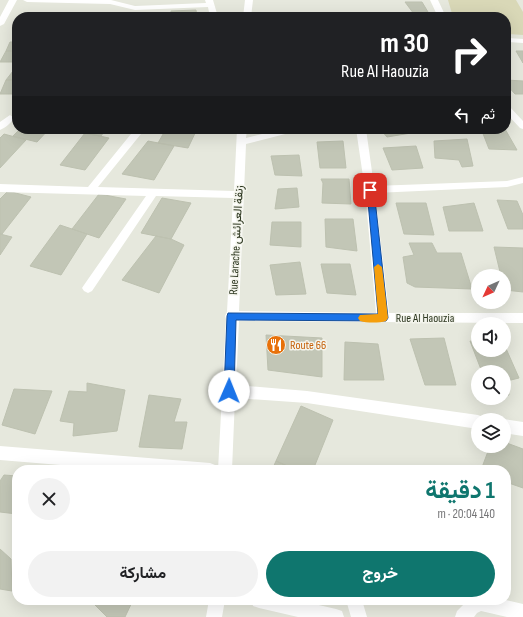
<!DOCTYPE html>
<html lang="ar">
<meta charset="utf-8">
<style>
:root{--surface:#fff;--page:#f2f2f2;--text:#202124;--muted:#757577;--accent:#0f766e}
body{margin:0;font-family:"Sofia Sans Condensed",Vazirmatn,sans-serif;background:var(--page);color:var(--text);direction:rtl;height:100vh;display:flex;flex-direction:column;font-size:15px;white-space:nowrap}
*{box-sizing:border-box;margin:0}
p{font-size:13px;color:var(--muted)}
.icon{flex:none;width:22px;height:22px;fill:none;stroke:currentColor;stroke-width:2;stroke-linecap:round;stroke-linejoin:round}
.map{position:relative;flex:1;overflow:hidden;direction:ltr}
.side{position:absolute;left:12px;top:465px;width:499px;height:140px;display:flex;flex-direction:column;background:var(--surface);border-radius:16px;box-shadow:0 4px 16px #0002;direction:rtl}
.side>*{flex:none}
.guide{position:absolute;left:12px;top:12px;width:499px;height:122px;border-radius:16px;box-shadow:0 4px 16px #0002;direction:rtl;background:#202124;color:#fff;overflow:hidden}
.needle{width:26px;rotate:226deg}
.controls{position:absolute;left:471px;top:269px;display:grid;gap:8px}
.controls a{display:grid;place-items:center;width:40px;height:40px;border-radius:50%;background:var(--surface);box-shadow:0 4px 16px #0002;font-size:20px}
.pin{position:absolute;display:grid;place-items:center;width:34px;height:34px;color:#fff;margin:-17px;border-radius:8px;box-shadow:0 2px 6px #0006}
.me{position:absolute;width:44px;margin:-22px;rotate:1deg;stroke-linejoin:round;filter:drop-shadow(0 0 3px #0008)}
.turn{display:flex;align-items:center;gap:14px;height:84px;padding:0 16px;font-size:18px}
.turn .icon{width:52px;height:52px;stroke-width:2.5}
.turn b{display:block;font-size:28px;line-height:34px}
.then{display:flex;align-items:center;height:38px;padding:0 16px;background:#0003;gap:8px;font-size:15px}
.round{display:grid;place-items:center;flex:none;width:42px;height:42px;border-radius:21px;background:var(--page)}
.overview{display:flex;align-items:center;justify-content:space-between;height:68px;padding:0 16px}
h1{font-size:24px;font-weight:700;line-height:30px;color:var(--accent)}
.primary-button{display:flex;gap:8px;margin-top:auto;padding:8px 16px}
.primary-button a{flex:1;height:46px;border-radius:24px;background:var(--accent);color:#fff;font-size:16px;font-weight:700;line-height:46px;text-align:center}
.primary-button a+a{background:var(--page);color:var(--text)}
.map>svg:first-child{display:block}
</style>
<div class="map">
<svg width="523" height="617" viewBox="0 0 523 617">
<rect width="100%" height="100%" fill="#e6e8dd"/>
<path fill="#d9d8b7" d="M448 0H516L523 12V35L506 34V17H453Z"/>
<path fill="#c2c6b6" stroke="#bdc1b0" d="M405 2H422L428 12 414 14Z
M196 10 197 17H171V11Z
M10 42H17V51H6Z
M6 51H17V62H0Z
M516 51H523V63Z
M13 71H17V80H6Z
M6 80H17V94H0Z
M506 80 523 81V94H515L506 84Z
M20 129H49L37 142 13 136Z
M81 129H106L101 136 78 132Z
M166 129H197L188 148 158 143Z
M380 129H415L417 132 387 137Z
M505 129 517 150 489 149 482 131Z
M85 133 109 138 85 170 60 165Z
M4 134 26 140 0 168V138Z
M467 139 473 166 462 167 459 160 435 158 434 141Z
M148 141 174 146 154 180 122 174Z
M343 141 346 168H320L317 142Z
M416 146 423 168 392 170 383 148Z
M299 155 302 176 275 175 271 156Z
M321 179H349L351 204 322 203 323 183Z
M297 188 299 207 275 209 278 189Z
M8 191 31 197 2 234H0V199Z
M99 194 126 199 99 238 72 229Z
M162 198 191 203 171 239 141 233Z
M497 200 517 201 523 215V229H508Z
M396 203H426L434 235 404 234Z
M474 203 483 231H449L443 207Z
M325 219H353L357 251 326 247Z
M272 222H301V247L270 245Z
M60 225 87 234 61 275 30 266Z
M0 234 12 237 0 255Z
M156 236 171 239 184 245 159 293 122 280Z
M409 243H432L437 253H461L472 289 415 287 407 283 403 257 414 255Z
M494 247 523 248V292L505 290 504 276H501Z
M300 262 306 294 276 295 270 265Z
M321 264H350L356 295 327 293Z
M266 335 322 338V377L268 370Z
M444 338 456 385H425L410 339Z
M470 341 478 342V350H504V344L519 378 507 381 509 395 504 396V372H482Z
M345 342 378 344 384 380H344Z
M87 383 125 390 117 431 73 436 74 423 60 421 69 391 87 392Z
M14 389 52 391 35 434 2 425Z
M149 395 181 399 174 422H187L182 449 139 447Z
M301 406 333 420 313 470H296L276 461Z
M504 442 523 449V488L506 482V470H481L490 446H504Z
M276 461 296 470H272Z
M4 475 17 476V514L0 512V481Z
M0 549 11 559 12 591 0 589Z
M90 600H133L125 617H107Z"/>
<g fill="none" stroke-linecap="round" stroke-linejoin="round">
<path fill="#fff" fill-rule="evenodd" d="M9 0H17L4 24 0 26V17Z
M23 0H111L135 6 206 3 205 0H213L218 17H210L208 7 135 10 110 4 27 2Z
M245 0H253L251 17H243Z
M430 0H438L446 17H438Z
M506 38 523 39V43L506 42Z
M506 105 509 106 523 121V129L520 128 506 113Z
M10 115 14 118C11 123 5 128 0 130V122Z
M135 129H145L98 187 234 191 237 129H247L246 138 282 129H299L297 131 246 144 239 311 376 313 365 190 356 129H366L374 186 507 181 523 177V183L507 187 375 193 389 313H523V323L239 321 236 385 307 391 478 415 483 417 484 420H478V429L307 403 235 398 232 470H218L226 319 225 316 227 312 233 198 156 196 92 291 88 293 84 291 82 288 84 285 146 196 0 192V184L88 187Z
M504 419 523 422V436L504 433V420H502Z
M0 446 210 463 215 465 217 470H121L0 460Z
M209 600H225L222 617H206Z
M251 600H297L336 609 342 611 344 617H298L259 608 253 606Z
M346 600H362L367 617H351Z
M468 600H506L523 604V617H507L481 611 477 613 474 617H455L457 611Z"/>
</g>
<path fill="#1a73e8" stroke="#114b97" d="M370 187 374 190 388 318 386 321 236 320 234 391 233 394 229 396 226 394 224 391 227 316 228 313 378 314 367 190Z"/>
<path fill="#f59e0b" d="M378 264 382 267 388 318 386 321C379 323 367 323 360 321L358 318 360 315 378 314 374 267Z"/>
<defs>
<g id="restaurant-disc" transform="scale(1)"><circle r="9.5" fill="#e8710a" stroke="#f4f5ed"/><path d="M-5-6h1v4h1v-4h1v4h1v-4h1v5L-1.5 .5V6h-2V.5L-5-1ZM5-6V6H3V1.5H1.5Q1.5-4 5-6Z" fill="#fff"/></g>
</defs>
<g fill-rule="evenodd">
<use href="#restaurant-disc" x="276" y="345"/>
</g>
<g text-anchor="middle" stroke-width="3" stroke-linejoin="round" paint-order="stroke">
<g font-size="12" fill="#2d3720" stroke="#f4f5ed">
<text transform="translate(236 240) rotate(-87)" y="4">Rue Larache زنقة العرائش</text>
<text x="425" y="322">Rue Al Haouzia</text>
</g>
<g font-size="12" fill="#c56008" stroke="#f4f5ed" text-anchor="start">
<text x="290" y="349">Route 66</text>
</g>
</g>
</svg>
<div class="controls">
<a><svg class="needle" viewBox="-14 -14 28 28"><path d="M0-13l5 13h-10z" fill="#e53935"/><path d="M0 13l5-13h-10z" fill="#757577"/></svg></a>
<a><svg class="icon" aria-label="sound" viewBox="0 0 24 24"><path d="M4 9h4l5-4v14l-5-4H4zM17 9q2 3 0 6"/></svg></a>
<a><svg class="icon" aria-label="search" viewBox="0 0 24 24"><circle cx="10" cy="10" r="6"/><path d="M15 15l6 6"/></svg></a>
<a><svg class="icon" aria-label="layers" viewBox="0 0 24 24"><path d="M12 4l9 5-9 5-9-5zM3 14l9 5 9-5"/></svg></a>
</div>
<div class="pin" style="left:370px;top:190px;background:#d93025"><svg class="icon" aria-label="arrive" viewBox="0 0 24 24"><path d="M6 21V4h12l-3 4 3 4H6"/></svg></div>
<svg class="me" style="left:229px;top:391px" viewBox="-20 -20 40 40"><circle r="19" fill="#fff"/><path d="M0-13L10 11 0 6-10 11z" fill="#1a73e8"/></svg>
<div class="guide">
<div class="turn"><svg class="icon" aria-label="right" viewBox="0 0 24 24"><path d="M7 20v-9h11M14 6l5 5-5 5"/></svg><div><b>30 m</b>Rue Al Haouzia</div></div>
<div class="then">ثم<svg class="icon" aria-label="left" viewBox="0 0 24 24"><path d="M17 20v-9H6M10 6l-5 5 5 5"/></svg></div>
</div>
<section class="side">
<div class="overview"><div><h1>1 دقيقة</h1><p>140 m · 20:04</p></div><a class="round"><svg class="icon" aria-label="close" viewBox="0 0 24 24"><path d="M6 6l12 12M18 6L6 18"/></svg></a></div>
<div class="primary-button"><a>خروج</a><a>مشاركة</a></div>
</section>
</div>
